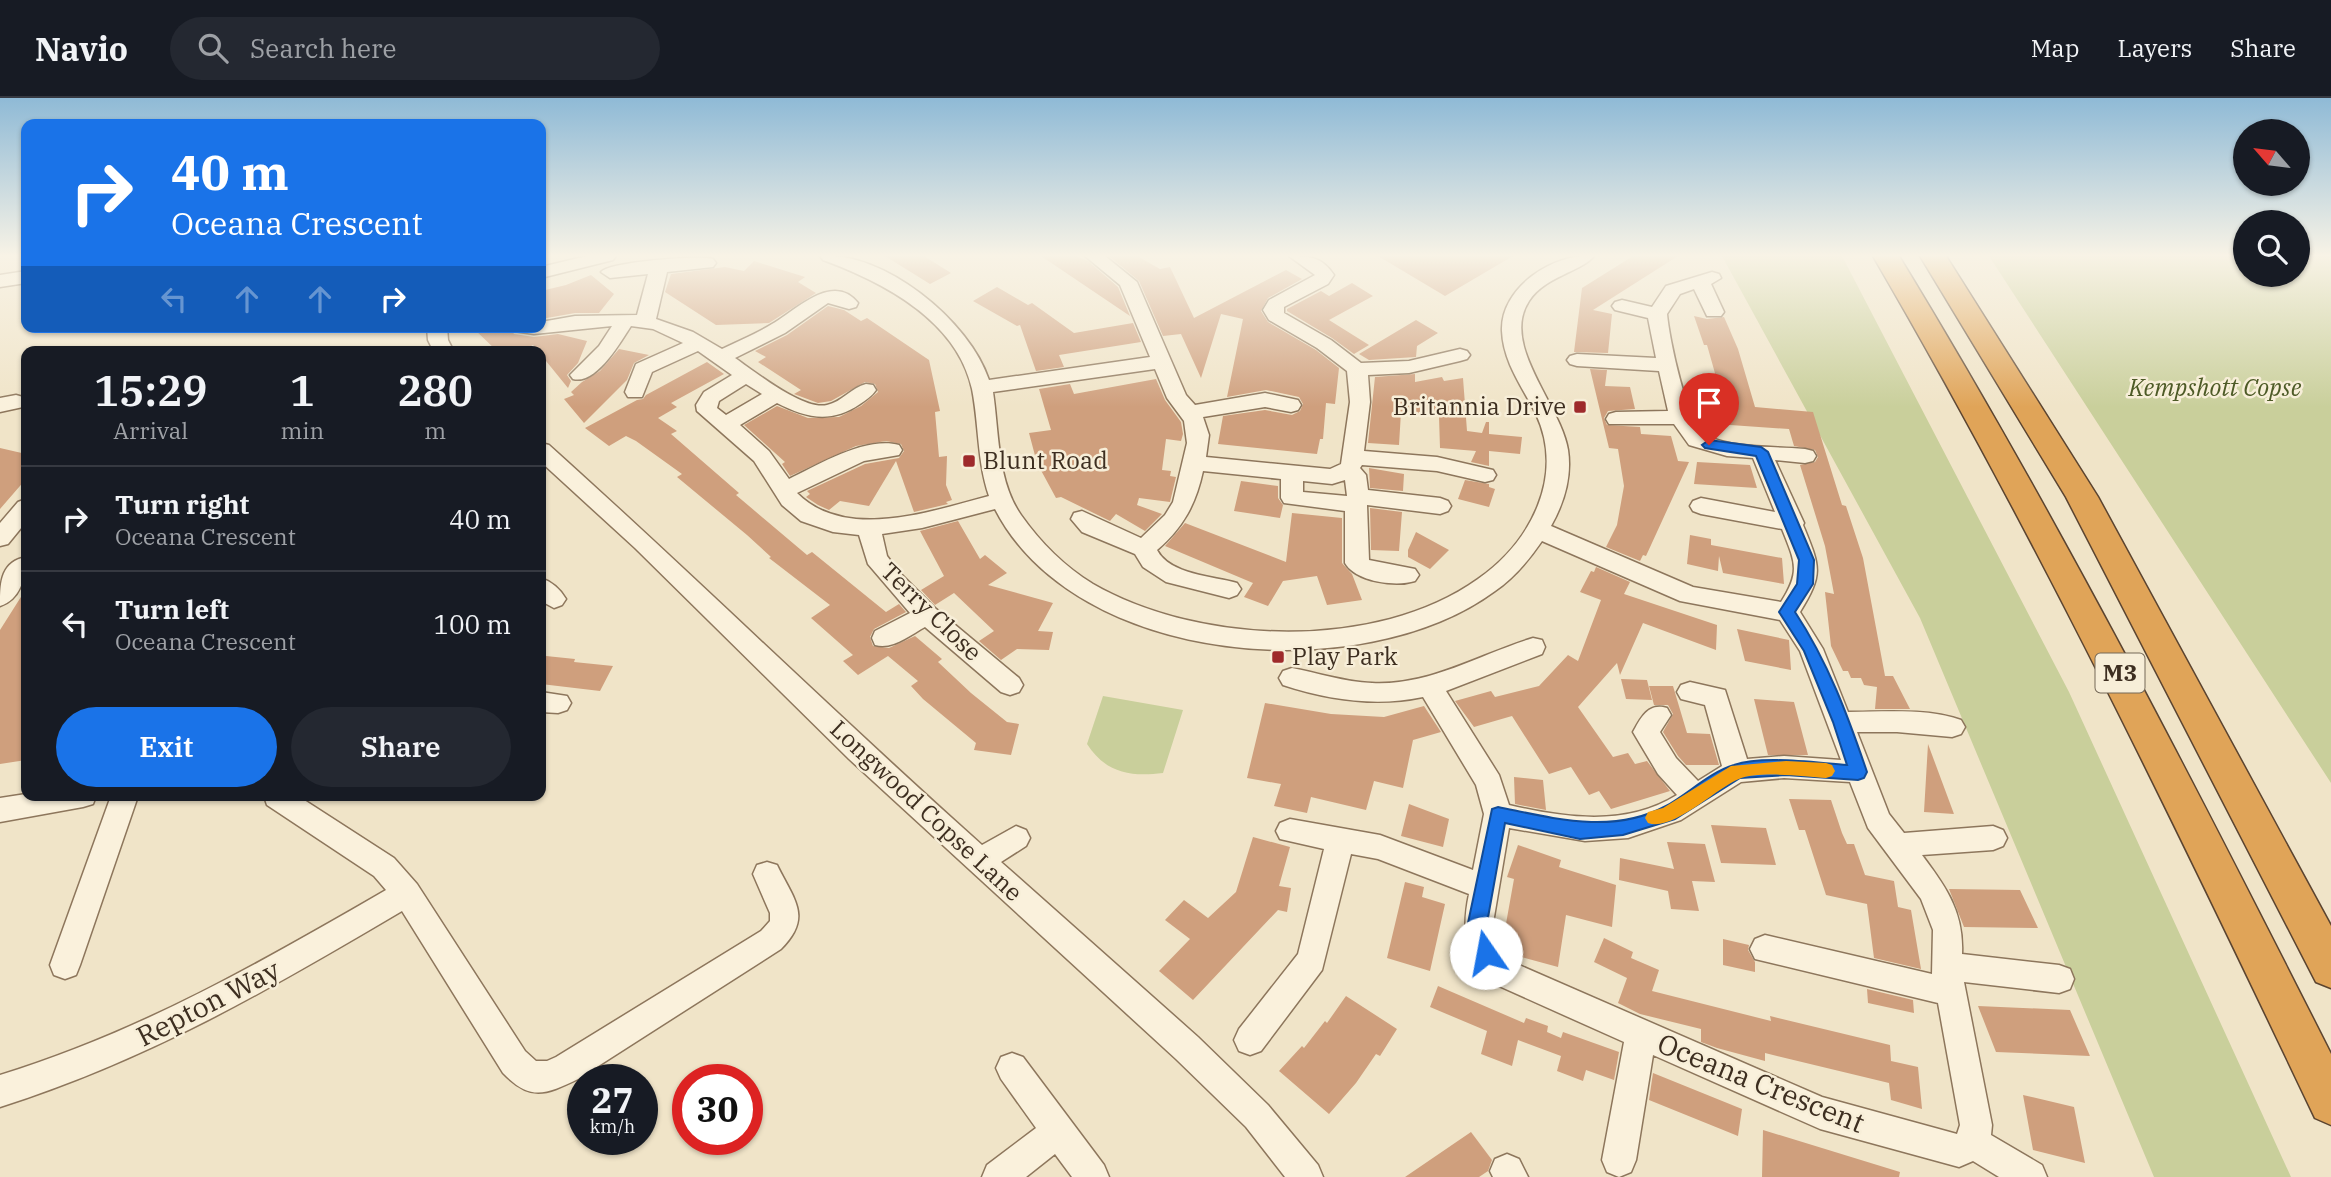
<!DOCTYPE html>
<style>
:root{--surface:#171b24;--page:#242831;--text:#f1f3f6;--muted:#9ea1a6;--line:#363941;--accent:#1a73e8}
body{margin:0;font-family:"IBM Plex Serif",serif;background:var(--page);color:var(--text);height:100vh;display:flex;flex-direction:column;font-size:26px;white-space:nowrap}
*{box-sizing:border-box;margin:0}
p{font-size:23px;color:var(--muted)}
.icon{flex:none;width:38px;height:38px;fill:none;stroke:currentColor;stroke-width:2;stroke-linecap:round;stroke-linejoin:round}
.map{position:relative;flex:1;overflow:hidden}
.sheet{position:absolute;left:21px;top:248px;width:525px;height:455px;display:flex;flex-direction:column;background:var(--surface);border-radius:14px;box-shadow:0 2px 5px #0004}
.sheet>*{flex:none}
.hud{position:absolute;left:21px;top:21px;width:525px;height:214px;border-radius:14px;box-shadow:0 2px 5px #0004;background:#1a73e8;color:#fff;overflow:hidden}
.needle{width:46px;rotate:298deg}
.buttons{position:absolute;left:2233px;top:21px;display:grid;gap:14px}
.buttons a{display:grid;place-items:center;width:77px;height:77px;border-radius:50%;background:var(--surface);box-shadow:0 2px 5px #0004;font-size:35px}
.speed{position:absolute;left:567px;top:966px;display:flex;gap:14px;font-size:35px;font-weight:700;text-align:center}
.speed>*{display:grid;place-content:center;width:91px;height:91px;border-radius:50%;background:var(--surface);box-shadow:0 2px 5px #0004;line-height:1}
.speed small{font-size:18px;font-weight:400}
.speed .limit{border:10px solid #d22;background:#fff;color:#111}
.pin{position:absolute;display:grid;place-items:center;width:60px;height:60px;color:#fff;margin:-72px -30px;border-radius:50% 50% 50% 0;rotate:-45deg;box-shadow:0 0 7px #0007}
.pin .icon{rotate:45deg}
.me{position:absolute;width:77px;margin:-38px;rotate:348deg;stroke-linejoin:round;filter:drop-shadow(0 0 5px #0008)}
.turn{display:flex;align-items:center;gap:24px;height:147px;padding:0 35px;font-size:32px}
.turn .icon{width:91px;height:91px;stroke-width:2.5}
.turn b{display:block;font-size:49px;line-height:60px}
.lanes{display:flex;align-items:center;height:66px;padding:0 35px;background:#0003;justify-content:center;gap:35px;direction:ltr}
.lanes .off{opacity:.35}
.eta{display:flex;justify-content:space-evenly;align-items:center;height:119px;text-align:center}
.eta b{font-size:42px;font-weight:600;line-height:49px}
.button{display:flex;gap:14px;margin-top:auto;padding:14px 35px}
.button a{flex:1;height:80px;border-radius:42px;background:var(--accent);color:#fff;font-size:28px;font-weight:600;line-height:80px;text-align:center}
.button a+a{background:var(--page);color:var(--text)}
ul{padding:0;list-style:none}
li{display:flex;align-items:center;gap:21px;height:105px;padding:0 35px;border-top:2px solid var(--line)}
li div{flex:1}
li b{display:block;font-size:26px}
li em{font-style:normal}
header{display:flex;align-items:center;gap:42px;box-sizing:border-box;height:98px;padding:0 35px;background:var(--surface);border-bottom:2px solid var(--line)}
header strong{font-size:33px}
nav{display:flex;gap:38px;margin-inline-start:auto;font-size:24px}
.search{width:490px;height:63px;background:var(--page);display:flex;align-items:center;gap:18px;box-sizing:border-box;padding:0 24px;border-radius:38px;color:var(--muted);font-size:26px}
.map>svg:first-child{display:block}
</style>
<header>
<strong>Navio</strong>
<div class="search"><svg class="icon" aria-label="search" viewBox="0 0 24 24"><circle cx="10" cy="10" r="6"/><path d="M15 15l6 6"/></svg>Search here</div>
<nav><a>Map</a><a>Layers</a><a>Share</a></nav>
</header>
<div class="map">
<svg width="2331" height="1079" viewBox="0 0 2331 1079">
<rect width="100%" height="100%" fill="#f0e4c8"/>
<path fill="#c9cf9b" d="M1722 158H1842L2069 594 2291 1079H2154L1920 520Z
M1989 158H2245V177H2298V158H2331V685Z
M1103 598 1183 612 1163 675C1130 679 1106 675 1087 646Z"/>
<path fill="#cf9f7d" d="M885 158H924L951 175 930 186Z
M1041 158H1076L1088 163 1118 189 1130 218Z
M1109 158H1137L1160 171 1170 169 1194 220 1286 172 1302 181 1268 200 1261 213 1268 224 1316 252 1339 270 1335 306 1326 305 1323 341H1320L1317 356 1218 346 1223 318 1265 312 1292 317 1300 313 1303 306 1299 299 1266 292 1227 299 1243 221 1221 216 1201 280 1181 236 1163 238 1139 183Z
M1378 158H1513L1445 198Z
M1633 158H1678L1593 212 1612 216 1608 255 1574 254 1582 190Z
M754 163 805 179 798 184 816 195 769 225 716 227 665 194 671 176 725 169 744 173Z
M591 177 614 196 599 215H575L541 221V193L566 187Z
M1352 185 1373 198 1329 222 1369 247 1354 256 1332 240 1287 213V211L1321 193 1329 198Z
M997 189 1028 207 1032 205 1074 235 1133 225 1141 244 1059 257 1064 269 1036 273 1020 227 1017 228 973 203Z
M828 208 844 212 861 223 867 220 929 262 940 313 935 314 939 359 947 358 946 387 952 402 946 404 948 406 914 414 896 363 869 408 840 403 829 412 818 407 806 399 810 396 807 393 865 366 899 360 904 353 901 346 886 343 856 348 790 378 782 366 785 364 744 327 777 308 808 320 839 319 861 308 878 294 875 286 865 284 831 303 818 305 794 296 801 292 758 264 766 259 755 253 787 237Z
M1694 218 1707 221 1724 219 1738 251 1755 309 1813 314 1842 407 1846 408 1863 460 1885 578H1893L1910 611H1875L1877 589 1864 587 1861 580H1851L1848 573H1843L1831 548 1825 494 1834 496 1825 448 1800 367 1815 364 1818 359 1815 352 1794 348 1789 331 1702 325 1697 305 1724 307 1707 247H1704Z
M1416 222 1438 235 1417 248 1416 259 1369 262 1359 256Z
M472 229H509L514 236 534 239 558 236 587 243 578 265 567 277 571 283 568 290 533 247 519 254H498Z
M619 251 649 257 634 265 627 282 584 325 564 301 574 297 571 294 582 284 600 273Z
M707 264 724 276 671 305 677 309 658 320 677 333 671 336 739 395 736 397 807 457 812 454 886 514 899 506 906 514 874 531 870 539 873 548 889 550 915 538 942 561 938 564 971 595 1007 624 1019 626 1011 657 974 652 976 645 923 601 911 588 918 583 888 558 858 577 843 563 853 557 811 520 830 507 769 460 771 459 747 437 677 379 682 376 636 343 626 338 609 348 585 330 637 302 643 301 646 297Z
M1590 271 1607 272 1605 288 1630 289 1635 311 1608 313 1604 320 1607 327 1640 329 1641 336 1671 338 1678 363 1689 364 1646 458 1643 457 1640 463 1606 449 1617 427 1624 388 1618 351 1609 350Z
M1415 276V284L1442 279 1444 283 1463 280 1467 333 1482 335 1486 324H1489V336L1522 339 1520 356 1489 353V368L1471 364 1476 353 1440 350 1439 318 1401 314 1399 347 1368 345 1375 279Z
M1156 281 1165 302 1181 324 1183 336 1181 343 1166 341 1162 372 1171 373 1170 378 1176 379 1170 404 1139 400 1137 407 1162 416 1145 433 1116 416 1110 423 1061 399 1056 400 1037 365 1029 335 1051 332 1039 291 1070 286 1074 296Z
M0 350 26 356V381L0 411Z
M1697 364 1750 367 1757 390 1694 386Z
M1369 370 1404 376 1403 393 1370 390Z
M1465 382 1489 386V389L1495 391 1489 409 1458 401Z
M1241 383 1278 388V400L1283 407 1280 420 1234 413Z
M1370 410 1402 414 1399 453 1371 452Z
M1292 415 1342 420V465L1352 476 1362 502 1327 507 1317 478 1283 483 1268 508 1244 499 1253 485 1165 448 1185 425 1286 464Z
M958 423 980 461 985 457 1007 475 988 487 1053 505 1038 533 1053 534 1049 552 1017 551 1001 562 979 543 994 533 954 495 935 507 921 492 944 478 920 433Z
M1416 434 1449 452 1430 471 1408 459V452Z
M1690 437 1711 441V447L1782 460 1784 486 1723 475 1719 458 1718 473 1687 466Z
M1596 469 1630 484 1624 496 1717 527 1716 552 1643 525 1620 577 1617 565 1578 609 1613 659 1628 655 1635 666 1647 663 1670 693 1611 711 1599 693 1589 697 1571 669 1549 676 1512 618 1474 629 1455 603 1491 593 1495 599 1539 588 1568 557 1578 563 1601 502 1580 494 1591 473 1594 474Z
M26 491V662L0 666V532Z
M1737 531 1789 542 1791 572 1745 563Z
M546 558 575 561 574 564 613 568 600 593 541 586V566Z
M1621 581 1647 582 1652 602 1626 601Z
M1649 588H1673L1687 635 1710 636 1719 667H1686L1678 658 1663 634 1673 616 1668 607H1654Z
M1754 601 1794 604 1808 657H1768Z
M1265 605 1331 616 1384 619 1424 608 1441 634 1413 642 1403 690 1374 683 1366 712 1311 699 1307 715 1274 708 1281 686 1247 680Z
M1928 646 1954 716 1924 714Z
M1514 679 1543 682 1546 712 1515 706Z
M1789 701 1831 702 1842 735 1847 746H1854L1865 777 1894 783 1898 809 1911 812 1921 871 1874 860 1867 806 1826 797 1805 732H1799Z
M1409 706 1449 721 1443 749 1401 738Z
M1711 727 1766 730 1776 767 1721 765Z
M1253 739 1290 749 1279 788 1291 790 1287 814 1278 812 1193 902 1159 873 1190 841 1165 822 1184 802 1208 820 1236 794Z
M1667 744 1705 746 1715 784 1692 783 1699 813 1671 811 1668 793 1619 782 1620 760 1674 771Z
M1518 747 1561 762 1559 769 1616 787 1612 829 1566 817 1558 869 1507 855 1502 848 1514 781 1507 779Z
M1405 784 1424 789 1422 799 1445 806 1430 873 1387 860Z
M1949 791 2020 792 2038 830 1964 829Z
M1604 840 1633 854 1631 860 1659 872 1652 893 1771 923 1770 918 1890 947 1891 963 1918 969 1922 1011 1891 1002 1889 985 1765 955V963L1717 950 1701 944V931L1640 916 1618 905 1627 880 1594 864Z
M1723 841 1749 847 1748 852 1755 864V874L1723 867Z
M1438 888 1524 925 1526 920 1548 928 1547 934 1561 940 1563 934 1619 954 1614 982 1586 972 1583 983 1557 973 1561 958 1518 942 1512 968 1481 956 1487 933 1430 909Z
M1867 891 1913 902 1914 915 1868 905Z
M1346 898 1397 931 1380 958 1376 956 1356 985 1329 1016 1279 973 1302 948 1304 950 1325 923 1327 925Z
M1978 908 2070 912 2090 958 1996 954Z
M1653 975 1742 1011 1738 1038 1649 1002Z
M2023 997 2074 1009 2085 1065 2033 1052Z
M1763 1032 1900 1074 1899 1079H1762Z
M1471 1034 1492 1062 1488 1073 1479 1079H1405Z"/>
<g fill="none" stroke-linecap="round" stroke-linejoin="round">
<g stroke="#8d765c" stroke-width="3">
<path id="minor" d="M587 158H616L613 162 541 180V169Z
M820 158C883 152 970 223 989 282L1150 259 1120 187 1085 158H1105L1137 184 1186 297 1195 307 1265 295 1298 302 1301 307 1298 312 1291 314 1265 309 1203 319 1209 337 1206 359 1330 371 1341 366 1350 304 1347 273 1317 250 1269 222 1263 212 1269 202 1315 177 1289 158C1310 158 1322 159 1334 177L1328 186 1284 209V215L1331 242 1361 265 1409 263 1460 251 1467 253 1470 257 1467 261 1460 263 1409 275 1368 277 1370 304 1364 353 1437 359 1493 372 1496 377 1493 382 1485 384 1437 373 1362 367 1360 370 1366 377 1368 392 1440 400 1448 403 1451 408 1448 413 1440 416 1367 407 1369 462 1415 471 1419 477 1415 483C1396 489 1356 484 1345 465V413L1284 405 1281 400V381L1203 373C1196 406 1183 430 1157 452 1170 477 1213 478 1237 485L1241 491 1237 497 1229 500 1166 484 1143 469 1135 456 1082 434 1071 421 1074 415 1082 413 1141 440 1165 417 1173 404 1187 345 1184 323 1167 300 1155 271 993 294C999 334 997 383 1021 417 1040 444 1065 469 1093 486 1199 547 1376 554 1478 481 1531 444 1565 378 1536 316 1523 290 1503 264 1502 233 1500 189 1555 154 1594 158 1581 174 1545 178 1529 203 1500 247 1561 307 1568 352 1572 379 1564 405 1551 428L1693 489 1781 504C1801 473 1795 464 1782 431L1701 416 1693 413 1690 408 1693 403 1701 400 1775 414 1753 360 1727 358 1689 347 1674 326H1609L1606 321 1609 316 1616 314 1668 313 1659 273 1577 268 1570 266 1567 262 1570 258 1577 256 1656 260 1648 220 1615 212 1612 208 1615 204 1622 202 1652 209 1666 188 1712 174 1719 176 1721 180 1711 186 1724 214 1721 218H1707L1694 191 1680 196 1667 216C1669 239 1687 329 1707 338 1736 351 1774 348 1805 351L1813 353 1816 358 1813 363 1805 365 1775 362 1804 425 1803 427C1820 469 1824 475 1800 514L1823 551 1848 614C1884 614 1927 610 1961 622L1965 629 1961 636 1952 639 1897 634H1857L1889 716 1904 735 1993 728 2003 732 2007 740 2003 748 1993 752 1922 757C1946 789 1964 814 1962 856L2059 867 2070 871 2074 881 2070 891 2059 895 1964 884 1992 1027 1991 1037 2042 1067 2047 1079H1999L1973 1063 1959 1069 1820 1031 1653 957 1636 1062 1631 1074 1619 1079 1607 1074 1602 1062 1624 944 1490 884C1466 852 1461 835 1469 796L1378 761 1351 756 1322 872 1261 953 1250 957 1239 953 1234 942 1239 931 1298 856 1324 751 1280 741 1276 733 1280 725 1290 721 1380 737 1473 772 1484 716 1476 687 1423 599C1376 609 1329 602 1283 587L1279 580 1283 573 1292 570C1318 575 1345 584 1372 585 1430 588 1480 556 1533 540L1542 542 1545 549 1542 556 1446 593 1499 677 1509 707C1565 720 1626 729 1677 697L1658 676 1633 634C1641 619 1649 604 1667 610L1671 617 1660 634 1676 660 1698 683 1722 668 1705 607 1681 601 1677 594 1681 587 1690 584 1725 592 1747 661 1784 658 1841 662 1800 553 1780 522 1680 503 1542 443C1529 462 1514 480 1495 493 1362 591 1076 569 995 411L922 430 882 436 887 458 899 474 936 511 1019 580 1023 587 1019 594 1010 597 1001 594 925 529C910 537 893 552 875 547L872 540 875 533 910 515 868 466 859 437 833 434 801 423 782 407 754 363 697 313 696 307 704 294 732 277 698 253 652 274 642 299H628L625 294 636 266 683 245 653 231 631 228C620 245 596 287 573 281L570 277 599 248 612 228 534 236 514 233 511 229H541V224L575 218 637 217 648 176 610 180 601 174C609 164 699 157 713 161L716 165 713 169 667 174 656 221 693 234 722 251C738 243 756 236 772 226 795 213 833 173 858 205L856 209 849 211 828 205 785 235 735 260C754 273 804 313 827 307 842 304 852 289 866 286L873 287 876 292C872 298 866 302 860 306 831 326 806 320 777 305L740 327 769 353 789 381C818 367 866 338 899 347L902 352 899 357 864 363 797 395C846 444 931 413 989 398 977 363 979 326 972 291 957 222 883 184 823 162ZM746 286 762 296 726 317 717 310 719 303ZM1345 382 1347 398 1303 394V383L1332 386ZM1784 680 1850 684 1868 730 1921 801 1933 832 1932 876 1765 837 1755 841 1750 851 1755 861 1938 905 1960 1027 1957 1036 1822 999 1512 864 1499 849 1493 825 1509 730 1585 743 1628 740 1681 722 1741 684Z
M26 173V185L0 189V177Z
M427 229H447L448 242 454 254H434L428 242Z
M16 297 23 299 26 304 23 309 0 314V300Z
M541 345 549 347C695 478 835 616 982 747L1016 728 1026 732 1030 740 1026 748 1001 764 1198 939 1268 1007 1318 1067 1323 1079H1285L1246 1029 1176 961 849 661 635 450 541 364Z
M26 401V424L8 446 0 448V425L18 404Z
M22 460 26 461C26 479 20 502 0 508 0 488 0 466 22 460Z
M541 480C552 484 560 491 566 501L562 507 554 510 541 503Z
M541 594 567 598 571 605 567 612 558 615 541 614Z
M26 696V698H96L93 706 83 709 0 724V700Z
M111 698H138L80 867 76 877 65 881 54 877 50 867Z
M264 698H298L394 760 417 786 525 953 536 963H547L556 959 761 833 770 823V815L753 776 757 767 767 764 777 767C794 802 813 819 781 851L578 981C545 997 530 1003 503 975L402 813C270 891 148 962 0 1009V977C140 934 260 865 386 792L374 778 267 707Z
M1012 955 1023 959 1104 1067 1109 1079H1072L1055 1056 1026 1079H982L987 1067 1036 1030 1001 981 996 970 1001 959Z
M1507 1056 1519 1061 1528 1079H1493L1490 1073 1495 1061Z"/>
</g>
<g stroke="#5b4430" stroke-width="3">
<path id="highway" d="M1873 158H1899C2057 417 2194 685 2331 956V1027L2315 1020C2176 728 2036 437 1873 158Z
M1920 158H1946L2098 399 2331 828V890L2316 884 2066 399Z"/>
</g>
<use href="#minor" fill="#faf1dc" fill-rule="evenodd"/>
<use href="#highway" fill="#e0a458" fill-rule="evenodd"/>
</g>
<linearGradient id="sky" x2="0" y2="1"><stop stop-color="#8fbad6"/><stop offset="0.51" stop-color="#f8f3e6"/><stop offset="1" stop-color="#f8f3e6" stop-opacity="0"/></linearGradient>
<rect width="2331" height="309" fill="url(#sky)"/>
<path fill="#1a73e8" stroke="#114b97" stroke-width="2" d="M1709 342 1761 349 1768 354 1814 462 1813 486 1795 514C1828 564 1848 618 1867 674L1864 680 1858 682 1786 677 1740 680 1675 721 1623 737 1580 741 1505 725 1487 825 1496 855 1493 862 1486 864 1479 862 1468 825 1492 711 1498 709C1553 720 1612 737 1666 708 1688 696 1710 674 1734 667 1763 657 1816 665 1847 667L1833 624 1804 553 1779 514 1797 486 1799 462 1756 358 1705 350 1702 347Z"/>
<path fill="#f59e0b" d="M1786 663 1826 665 1832 667 1835 673 1832 678 1826 680C1805 678 1757 673 1739 681 1716 690 1673 734 1648 725L1645 720 1648 714 1663 710 1731 668Z"/>
<g fill="#9e2a2b" stroke="#f7eed8" stroke-width="2.5">
<rect x="1573" y="302" width="14" height="14" rx="3.5"/>
<rect x="962" y="356" width="14" height="14" rx="3.5"/>
<rect x="1271" y="552" width="14" height="14" rx="3.5"/>
</g>
<g text-anchor="middle" stroke-width="5" stroke-linejoin="round" paint-order="stroke">
<rect fill="#f7eed8" stroke="#756857" stroke-width="2" x="2095.5" y="555.5" width="49" height="39" rx="5"/>
<g font-size="23" font-weight="bold" fill="#3d2e20">
<text x="2120" y="583">M3</text>
</g>
<g font-size="24" font-style="italic" fill="#4d5a26" stroke="#f7eed8">
<text x="2215" y="298">Kempshott Copse</text>
</g>
<g font-size="24" fill="#3d2e20" stroke="#f7eed8" text-anchor="start">
<text x="1566" y="317" text-anchor="end">Britannia Drive</text>
<text x="983" y="371">Blunt Road</text>
<text x="1292" y="567">Play Park</text>
</g>
<g font-size="24" fill="#3d2e20" stroke="#f7eed8">
<text transform="translate(931 514) rotate(44)" y="8">Terry Close</text>
<text transform="translate(926 713) rotate(43)" y="8">Longwood Copse Lane</text>
</g>
<g font-size="28" fill="#3d2e20" stroke="#f7eed8">
<text transform="translate(208 905) rotate(-27)" y="10">Repton Way</text>
<text transform="translate(1761 985) rotate(22)" y="10">Oceana Crescent</text>
</g>
</g>
</svg>
<div class="buttons">
<a><svg class="needle" viewBox="-14 -14 28 28"><path d="M0-13l5 13h-10z" fill="#e53935"/><path d="M0 13l5-13h-10z" fill="#9ea1a6"/></svg></a>
<a><svg class="icon" aria-label="search" viewBox="0 0 24 24"><circle cx="10" cy="10" r="6"/><path d="M15 15l6 6"/></svg></a>
</div>
<div class="speed"><div>27<small>km/h</small></div><div class="limit">30</div></div>
<div class="pin" style="left:1709px;top:347px;background:#d93025"><svg class="icon" aria-label="arrive" viewBox="0 0 24 24"><path d="M6 21V4h12l-3 4 3 4H6"/></svg></div>
<svg class="me" style="left:1486px;top:855px" viewBox="-20 -20 40 40"><circle r="19" fill="#fff"/><path d="M0-13L10 11 0 6-10 11z" fill="#1a73e8"/></svg>
<div class="hud">
<div class="turn"><svg class="icon" aria-label="right" viewBox="0 0 24 24"><path d="M7 20v-9h11M14 6l5 5-5 5"/></svg><div><b>40 m</b>Oceana Crescent</div></div>
<div class="lanes"><svg class="icon off" aria-label="left" viewBox="0 0 24 24"><path d="M17 20v-9H6M10 6l-5 5 5 5"/></svg><svg class="icon off" aria-label="ahead" viewBox="0 0 24 24"><path d="M12 20V5M6 11l6-6 6 6"/></svg><svg class="icon off" aria-label="ahead" viewBox="0 0 24 24"><path d="M12 20V5M6 11l6-6 6 6"/></svg><svg class="icon" aria-label="right" viewBox="0 0 24 24"><path d="M7 20v-9h11M14 6l5 5-5 5"/></svg></div>
</div>
<section class="sheet">
<div class="eta">
<div><b>15:29</b><p>Arrival</p></div>
<div><b>1</b><p>min</p></div>
<div><b>280</b><p>m</p></div>
</div>
<ul>
<li><svg class="icon" aria-label="right" viewBox="0 0 24 24"><path d="M7 20v-9h11M14 6l5 5-5 5"/></svg><div><b>Turn right</b><p>Oceana Crescent</p></div><em>40 m</em></li>
<li><svg class="icon" aria-label="left" viewBox="0 0 24 24"><path d="M17 20v-9H6M10 6l-5 5 5 5"/></svg><div><b>Turn left</b><p>Oceana Crescent</p></div><em>100 m</em></li>
</ul>
<div class="button"><a>Exit</a><a>Share</a></div>
</section>
</div>
